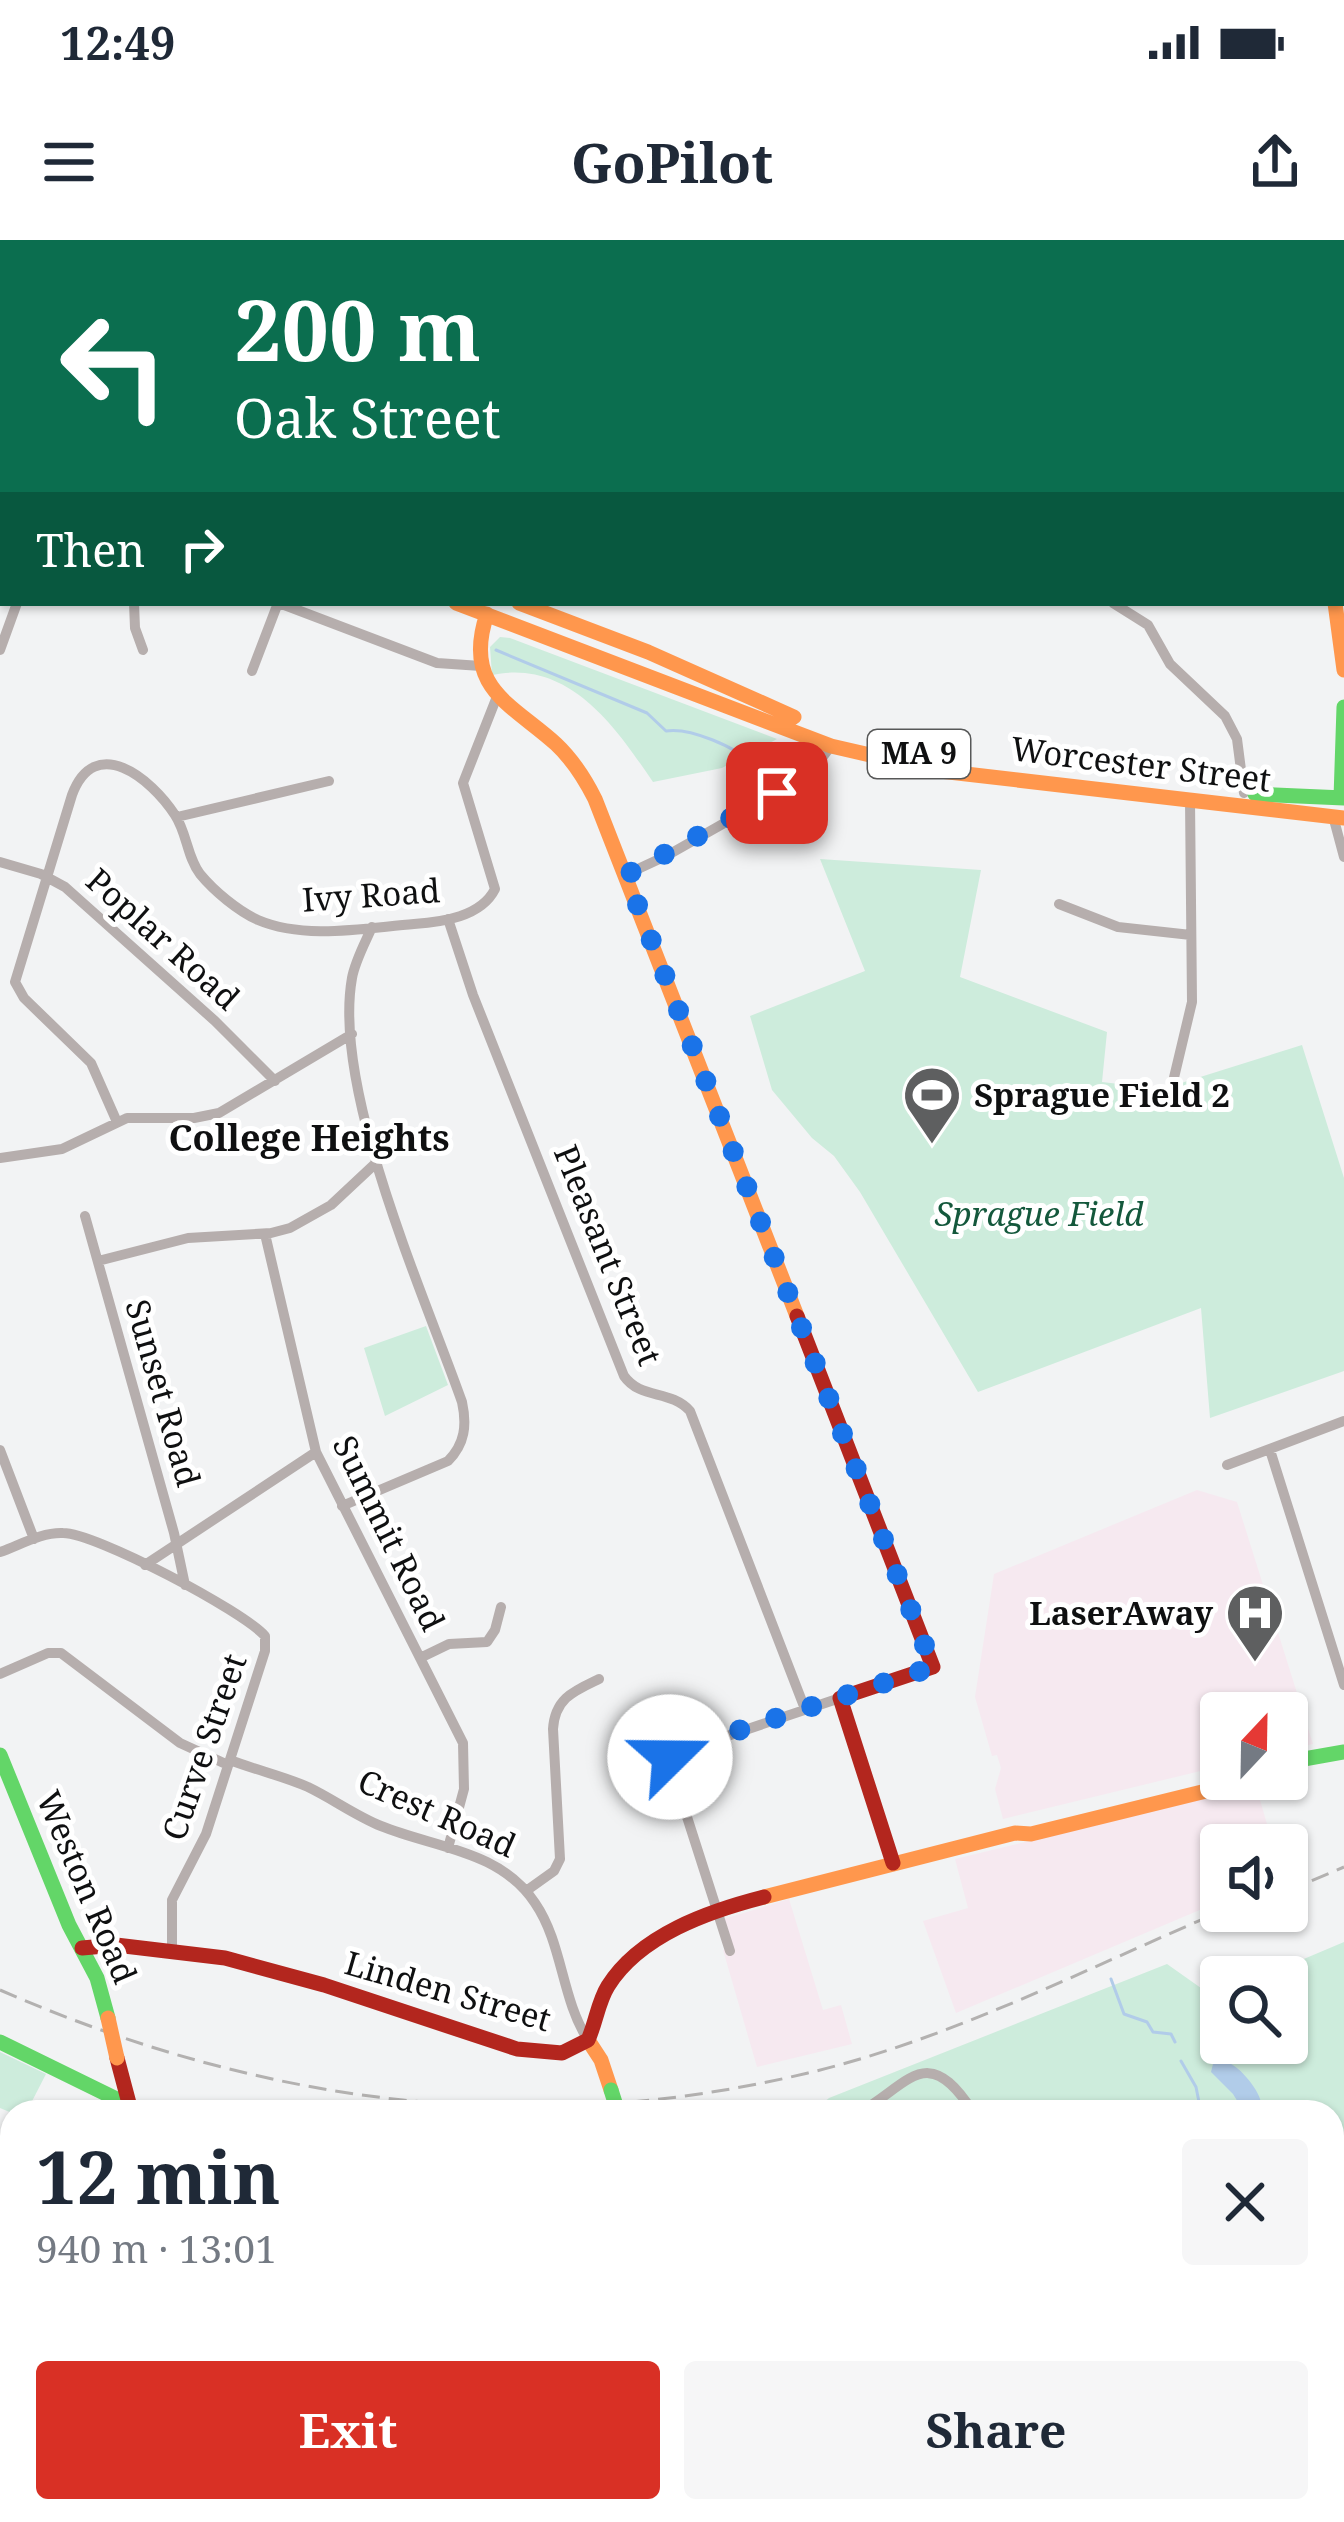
<!DOCTYPE html>
<meta charset="utf-8">
<style>
:root{--surface:#fff;--page:#f6f6f7;--text:#1f2937;--muted:#747a83;--accent:#d93025}
body{margin:0;font-family:"Noto Serif",serif;background:var(--page);color:var(--text);height:100vh;display:flex;flex-direction:column;font-size:45px;white-space:nowrap}
*{box-sizing:border-box;margin:0}
p{font-size:39px;color:var(--muted)}
.icon{flex:none;width:66px;height:66px;fill:none;stroke:currentColor;stroke-width:2;stroke-linecap:round;stroke-linejoin:round}
.map{position:relative;flex:1;overflow:hidden}
.panel{position:absolute;left:0px;top:1860px;width:1344px;height:423px;display:flex;flex-direction:column;background:var(--surface);border-radius:36px 36px 0 0;box-shadow:0 3px 9px #0004}
.panel>*{flex:none}
.banner{position:absolute;left:0px;top:0px;width:1344px;height:366px;box-shadow:0 3px 9px #0004;background:#0b6e4f;color:#fff;overflow:hidden}
.needle{width:78px;rotate:22deg}
.controls{position:absolute;left:1200px;top:1452px;display:grid;gap:24px}
.controls a{display:grid;place-items:center;width:108px;height:108px;border-radius:12px;background:var(--surface);box-shadow:0 3px 9px #0004;font-size:60px}
.pin{position:absolute;display:grid;place-items:center;width:102px;height:102px;color:#fff;margin:-51px;border-radius:24px;box-shadow:0 6px 18px #0006}
.me{position:absolute;width:132px;margin:-66px;rotate:68deg;stroke-linejoin:round;filter:drop-shadow(0 0 9px #0008)}
.turn{display:flex;align-items:center;gap:42px;height:252px;padding:0 36px;font-size:54px}
.turn .icon{width:156px;height:156px;stroke-width:2.5}
.turn b{display:block;font-size:84px;line-height:102px}
.then{display:flex;align-items:center;height:114px;padding:0 36px;background:#0003;gap:24px;font-size:45px}
.round{display:grid;place-items:center;flex:none;width:126px;height:126px;border-radius:12px;background:var(--page)}
.headline{display:flex;align-items:center;justify-content:space-between;height:204px;padding:0 36px}
h1{font-size:72px;font-weight:700;line-height:90px}
.action{display:flex;gap:24px;margin-top:auto;padding:24px 36px}
.action a{flex:1;height:138px;border-radius:12px;background:var(--accent);color:#fff;font-size:48px;font-weight:700;line-height:138px;text-align:center}
.action a+a{background:var(--page);color:var(--text)}
.status{display:flex;justify-content:space-between;align-items:center;height:84px;padding:0 60px;background:var(--surface);direction:ltr}
.status svg{height:33px;fill:currentColor}
header{display:flex;justify-content:space-between;align-items:center;height:156px;padding:0 36px;background:var(--surface);font-size:54px;font-weight:700}
.map>svg:first-child{display:block}
</style>
<div class="status"><b>12:49</b><svg viewBox="0 0 49 12"><path d="M0 12V9h3v3zM5 12V6h3v6zM10 12V3h3v9zM15 12V0h3v12zM26 1h20v11H26zM47 4h2v5h-2z"/></svg></div>
<header><svg class="icon" aria-label="menu" viewBox="0 0 24 24"><path d="M4 6h16M4 12h16M4 18h16"/></svg>GoPilot<svg class="icon" aria-label="share" viewBox="0 0 24 24"><path d="M12 15V3M7 8l5-5 5 5M5 13v7h14v-7"/></svg></header>
<div class="map">
<svg width="1344" height="2282" viewBox="0 0 1344 2282">
<rect width="100%" height="100%" fill="#f2f3f4"/>
<path fill="#f6e9f0" d="M1197 1250 1237 1262 1313 1504 1287 1510V1473H1221V1526L1003 1579 995 1549 1001 1528 997 1515 992 1516 975 1457 994 1334Z
M1256 1546 1273 1605H1221V1661L956 1773 923 1681 968 1668 955 1619Z
M789 1659 823 1770 841 1765 852 1804 757 1827 723 1710 732 1707 724 1679Z"/>
<path fill="#cdecdc" d="M500 397 510 398 777 499 722 528 653 542C615 486 569 419 492 435L490 407Z
M820 619 981 630 960 737 1107 792 1102 842 1162 849 1302 805 1344 938V1131L1210 1178 1201 1068 978 1152 860 952 834 916 812 898 772 850 750 776 865 731Z
M426 1086 448 1145 385 1176 364 1108Z
M1344 1702V1891L1332 1902V1872H812L829 1858 1167 1724 1208 1753 1221 1751V1803H1287V1737H1261Z
M0 1812 46 1834 27 1871 12 1873 0 1868Z
M7 1919 12 1920V1985L0 1992V1934Z"/>
<path fill="#b1cce9" d="M1224 1821C1238 1824 1258 1848 1261 1862L1276 1872H1244L1233 1854 1211 1832 1213 1824Z"/>
<g fill="none" stroke-linecap="round" stroke-linejoin="round">
<path stroke="#b1cce9" stroke-width="3" d="M496 410 647 473 666 491C689 487 737 507 753 525
M1111 1739 1124 1774 1147 1782 1153 1792 1171 1794 1175 1802
M1181 1821 1196 1847 1201 1872
M1198 2282V2271"/>
<path stroke="#b6aead" stroke-width="10" d="M258 0 259 3
M759 0 760 3
M952 0 953 3
M1115 0 1116 3
M1341 55 1344 65
M1341 205 1344 203
M0 328 3 330
M134 363 135 388 143 410
M279 363 437 423 481 426
M1113 363 1148 385 1170 424 1225 476 1237 499 1244 553
M0 410 17 363
M252 431 278 363
M1333 576 1344 617
M177 577 329 541
M0 622 41 634 65 647 215 781 275 841
M625 635 668 615 809 535 831 506
M1059 664 1118 687 1191 695
M448 679 473 755 624 1136C641 1160 670 1149 690 1171L805 1469
M1172 846 1192 762 1190 560
M117 882 91 823 24 758 15 742 72 555C95 493 151 538 175 575 187 593 187 617 200 634 214 651 238 671 258 680 305 700 365 688 414 684 442 682 481 677 495 649L463 543 496 459
M0 918 62 909 127 878H194L219 873 352 794
M85 976 174 1293 185 1345
M265 994 316 1212 463 1503 464 1549 448 1608
M98 1021 188 998 271 993 290 988 331 965 377 922
M0 1210 34 1299
M1270 1210 1344 1445
M1227 1225 1344 1181
M342 1266 448 1221C465 1204 467 1185 462 1162 424 1054 332 850 352 738 355 721 365 703 372 687
M0 1312C20 1305 42 1292 63 1293 96 1293 243 1371 265 1396V1411L206 1594 172 1660V1708
M145 1325 316 1212
M420 1418 449 1404 487 1402 495 1390 501 1367
M0 1434 48 1413H61L180 1503 228 1525
M230 1520C256 1530 283 1536 308 1547 333 1559 356 1576 381 1586 435 1608 500 1610 535 1663 563 1704 561 1758 588 1800
M526 1651 554 1631 560 1619 553 1489C555 1458 574 1451 599 1439
M730 1711 671 1527V1515L840 1458
M860 1872C908 1845 927 1800 973 1872
M200 2271 206 2282
M952 2271 953 2282
M360 2282 383 2271"/>
<path stroke="#63d668" stroke-width="15" d="M0 195 3 196
M1255 554 1344 558
M1341 558 1344 467
M0 1515 69 1685 97 1738 108 1778
M1287 1522 1344 1512
M0 1802 143 1872
M310 2271 315 2282
M1292 2271 1294 2282"/>
<path stroke="#ff974d" stroke-width="15" d="M1330 3 1339 0
M456 363 831 506 940 531 1344 578
M519 363 648 412 794 477
M1335 363 1344 430
M487 374C462 448 512 464 556 504 573 520 585 539 595 559L797 1076
M764 1657 1015 1593 1031 1594 1255 1539
M588 1800 601 1820 611 1850
M1332 2066 1344 2073
M640 2282 649 2271"/>
<path stroke="#b3261e" stroke-width="15" d="M599 0 600 3
M797 1076 933 1427 840 1458 893 1623
M82 1708 116 1705 225 1718 324 1745 517 1809 562 1813 588 1800C596 1782 598 1762 608 1746 640 1695 709 1671 764 1657
M117 1818 130 1867
M1332 1918 1344 1908
M830 2271 831 2282"/>
<path stroke="#b3b1b0" stroke-width="3" stroke-dasharray="18 9" stroke-linecap="butt" d="M1287 1651 1344 1627
M0 1750C262 1864 527 1900 808 1833 951 1799 1087 1728 1222 1671"/>
<path stroke="#63d668" stroke-width="15" d="M611 1850 618 1872"/>
<path stroke="#ff974d" stroke-width="15" d="M108 1778 117 1818"/>
</g>
<g fill="none" stroke-linecap="round" stroke-linejoin="round">
<path stroke="#1a73e8" stroke-width="21" stroke-dasharray="0 37.8" d="M670 1517 678 1510 933 1427 626 635 777 553"/>
</g>
<defs>
<g id="stadium-pin" transform="scale(3)"><path d="M0 17L-7.5 6A9.5 9.5 0 1 1 7.5 6Z" fill="#5e5f60" stroke="#fff"/><path d="M0-5a6.5 5 0 1 0 0 10a6.5 5 0 1 0 0-10ZM-3.5-1.8h7v3.6h-7Z" fill="#fff"/></g>
<g id="hospital-pin" transform="scale(3)"><path d="M0 17L-7.5 6A9.5 9.5 0 1 1 7.5 6Z" fill="#5e5f60" stroke="#fff"/><path d="M-5-5h3v3.5h4V-5h3V5h-3V1.5h-4V5h-3Z" fill="#fff"/></g>
</defs>
<g fill-rule="evenodd">
<use href="#stadium-pin" x="932" y="855"/>
<use href="#hospital-pin" x="1255" y="1373"/>
</g>
<g text-anchor="middle" stroke-width="10" stroke-linejoin="round" paint-order="stroke">
<rect fill="#fff" stroke="#575858" stroke-width="3" x="868" y="490" width="102" height="48" rx="9"/>
<g font-size="30" font-weight="bold" fill="#0f1011">
<text x="919" y="524">MA 9</text>
</g>
<g font-size="33" fill="#0f1011" stroke="#fff">
<text transform="translate(1141 524) rotate(7)" y="12">Worcester Street</text>
<text transform="translate(371 655) rotate(-4)" y="12">Ivy Road</text>
<text transform="translate(163 699) rotate(42)" y="12">Poplar Road</text>
<text transform="translate(608 1015) rotate(68)" y="12">Pleasant Street</text>
<text transform="translate(163 1153) rotate(74)" y="12">Sunset Road</text>
<text transform="translate(389 1293) rotate(64)" y="12">Summit Road</text>
<text transform="translate(204 1507) rotate(-71)" y="12">Curve Street</text>
<text transform="translate(437 1573) rotate(24)" y="12">Crest Road</text>
<text transform="translate(87 1647) rotate(67)" y="12">Weston Road</text>
<text transform="translate(448 1751) rotate(16)" y="12">Linden Street</text>
</g>
<g font-size="33" font-weight="bold" fill="#0f1011" stroke="#fff" text-anchor="start">
<text x="974" y="867">Sprague Field 2</text>
<text x="1213" y="1385" text-anchor="end">LaserAway</text>
</g>
<g font-size="33" font-style="italic" fill="#14583c" stroke="#fff">
<text x="1039" y="986">Sprague Field</text>
</g>
<g font-size="36" font-weight="bold" fill="#0f1011" stroke="#fff">
<text x="309" y="911">College Heights</text>
</g>
</g>
</svg>
<div class="controls">
<a><svg class="needle" viewBox="-14 -14 28 28"><path d="M0-13l5 13h-10z" fill="#e53935"/><path d="M0 13l5-13h-10z" fill="#747a83"/></svg></a>
<a><svg class="icon" aria-label="sound" viewBox="0 0 24 24"><path d="M4 9h4l5-4v14l-5-4H4zM17 9q2 3 0 6"/></svg></a>
<a><svg class="icon" aria-label="search" viewBox="0 0 24 24"><circle cx="10" cy="10" r="6"/><path d="M15 15l6 6"/></svg></a>
</div>
<div class="pin" style="left:777px;top:553px;background:#d93025"><svg class="icon" aria-label="arrive" viewBox="0 0 24 24"><path d="M6 21V4h12l-3 4 3 4H6"/></svg></div>
<svg class="me" style="left:670px;top:1517px" viewBox="-20 -20 40 40"><circle r="19" fill="#fff"/><path d="M0-13L10 11 0 6-10 11z" fill="#1a73e8"/></svg>
<div class="banner">
<div class="turn"><svg class="icon" aria-label="left" viewBox="0 0 24 24"><path d="M17 20v-9H6M10 6l-5 5 5 5"/></svg><div><b>200 m</b>Oak Street</div></div>
<div class="then">Then<svg class="icon" aria-label="right" viewBox="0 0 24 24"><path d="M7 20v-9h11M14 6l5 5-5 5"/></svg></div>
</div>
<section class="panel">
<div class="headline"><div><h1>12 min</h1><p>940 m · 13:01</p></div><a class="round"><svg class="icon" aria-label="close" viewBox="0 0 24 24"><path d="M6 6l12 12M18 6L6 18"/></svg></a></div>
<div class="action"><a>Exit</a><a>Share</a></div>
</section>
</div>
